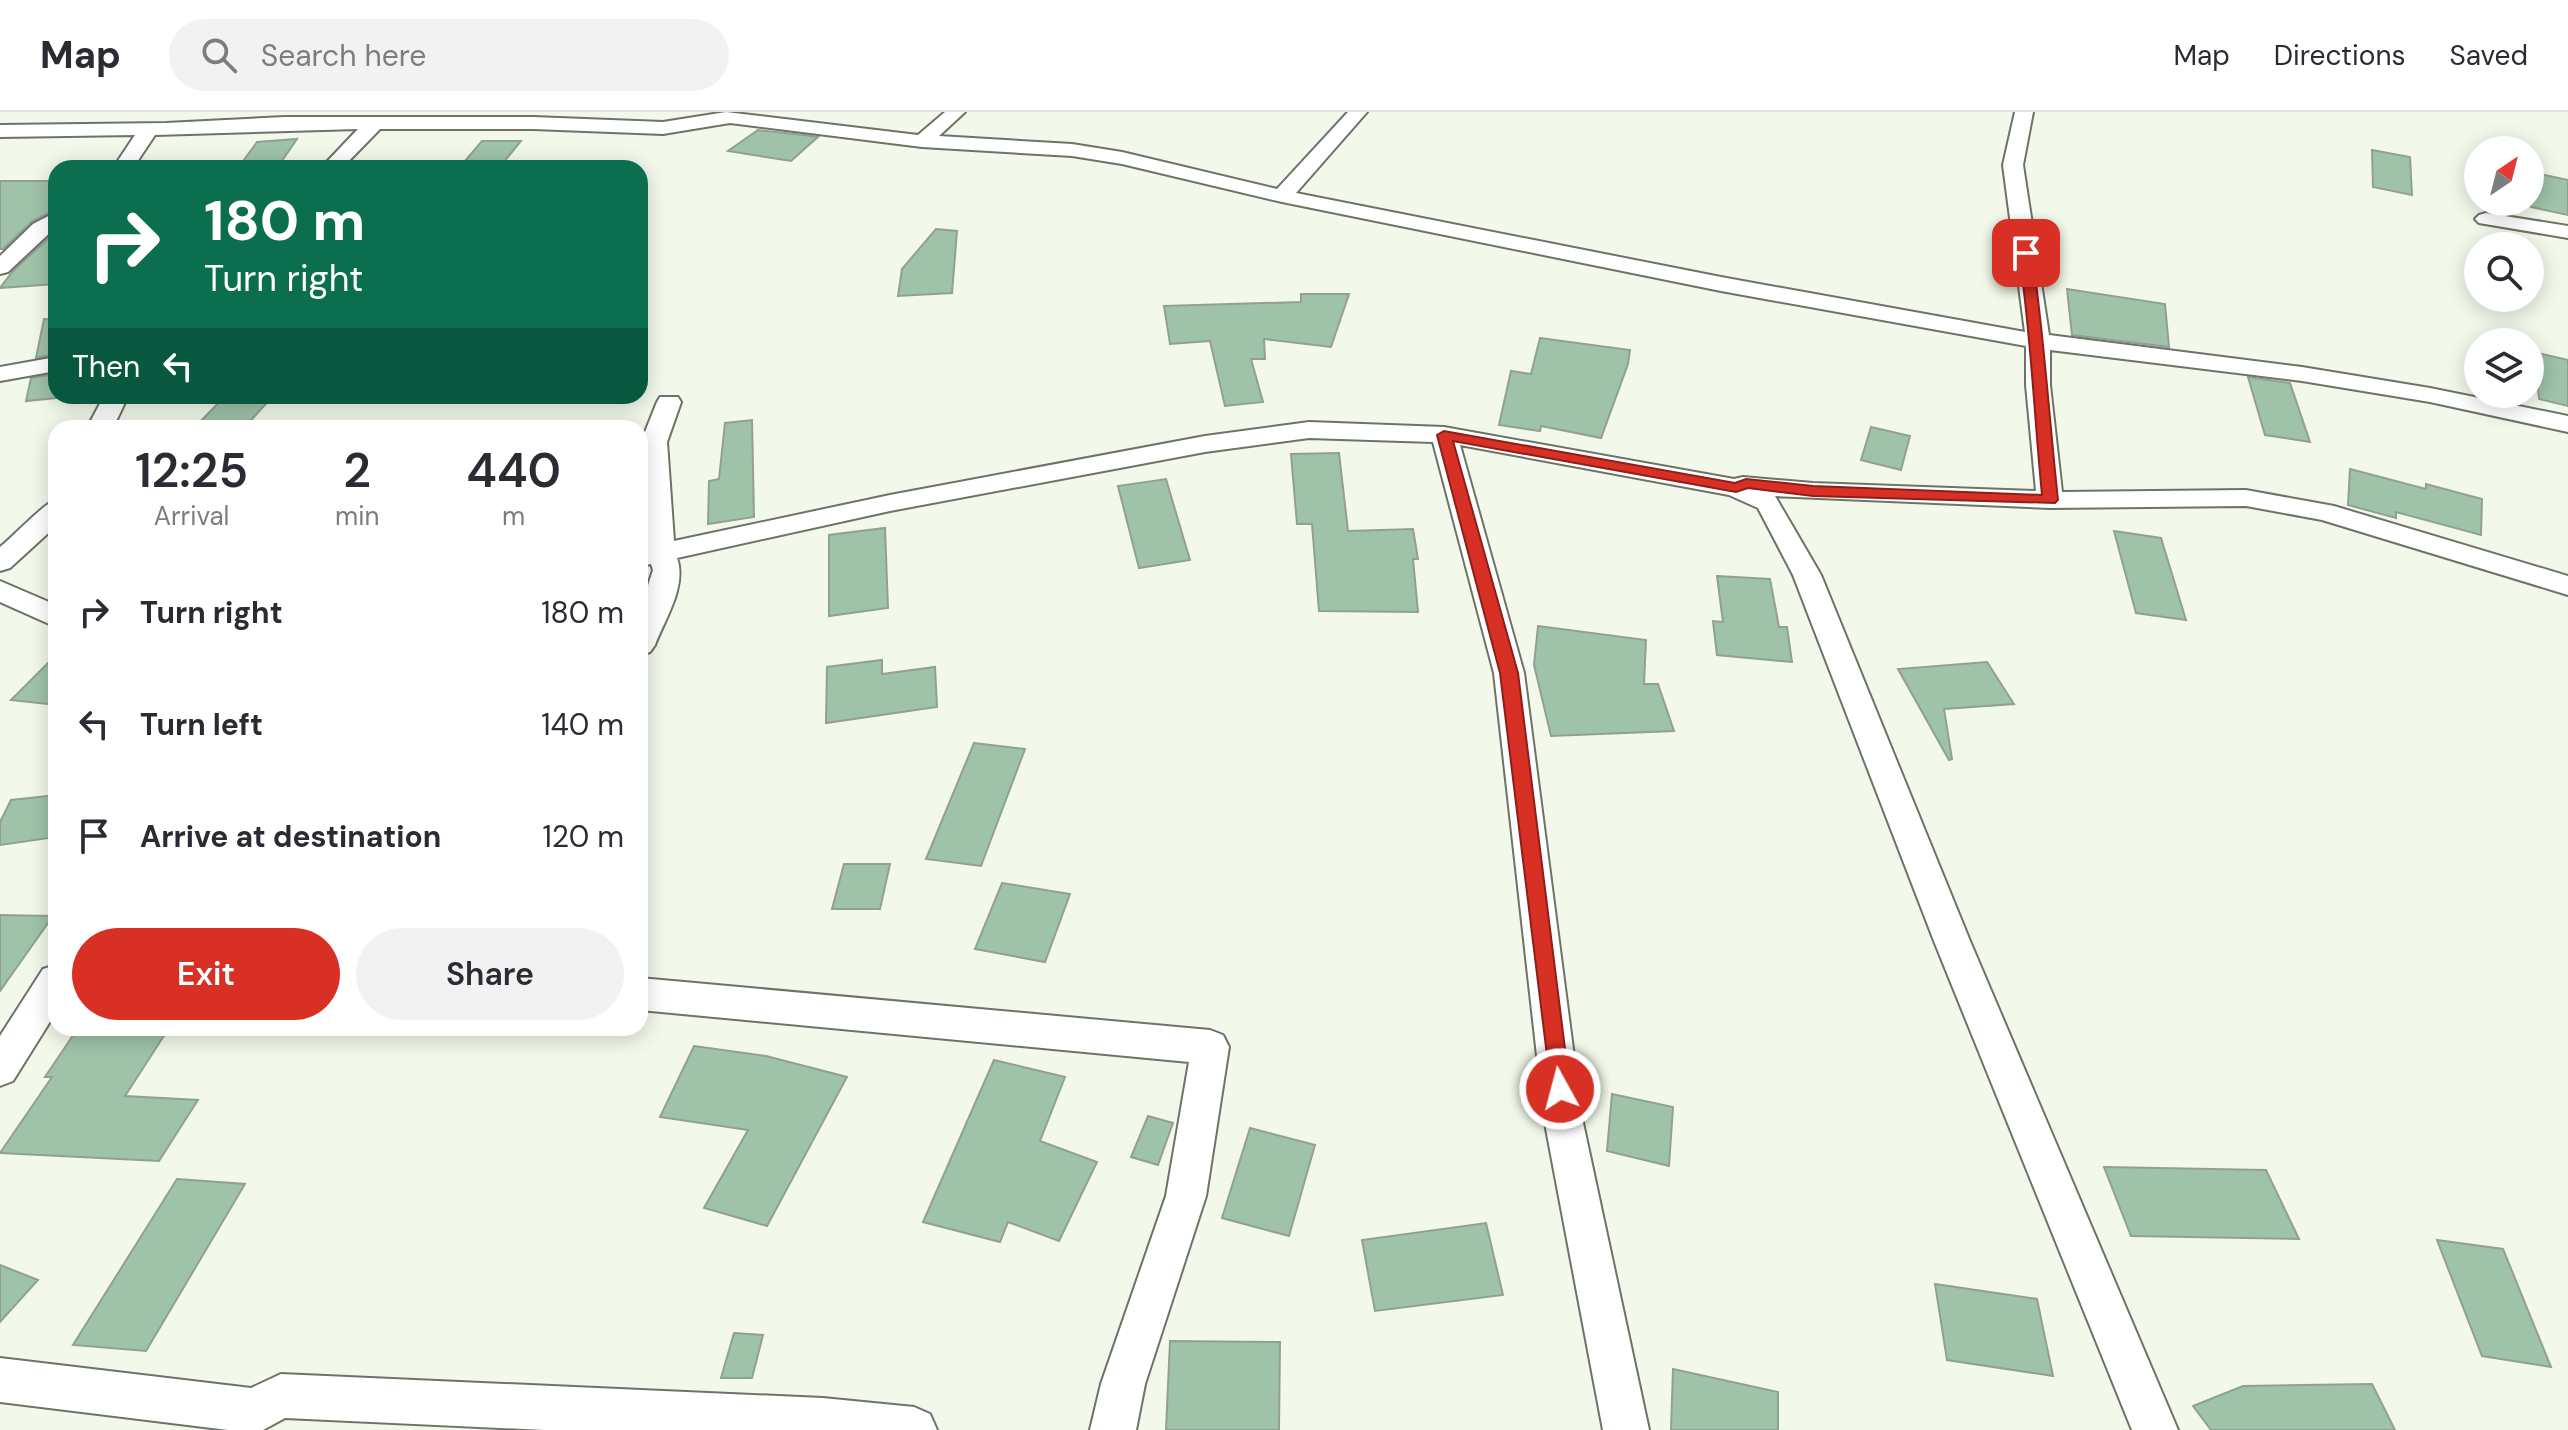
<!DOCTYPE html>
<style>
:root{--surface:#fff;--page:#f2f2f3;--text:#2b2b33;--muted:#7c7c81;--line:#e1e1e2;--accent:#d93025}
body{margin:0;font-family:"DM Sans",sans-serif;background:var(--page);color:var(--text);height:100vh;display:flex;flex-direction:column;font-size:30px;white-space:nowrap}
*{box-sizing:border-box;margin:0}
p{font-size:26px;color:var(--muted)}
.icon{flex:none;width:44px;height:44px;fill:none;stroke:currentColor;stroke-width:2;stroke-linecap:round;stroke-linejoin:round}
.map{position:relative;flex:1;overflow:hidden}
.side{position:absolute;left:48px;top:308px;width:600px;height:616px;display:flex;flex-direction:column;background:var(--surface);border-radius:24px;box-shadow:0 4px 20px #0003}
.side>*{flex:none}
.guide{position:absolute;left:48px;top:48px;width:600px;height:244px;border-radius:24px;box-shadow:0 4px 20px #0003;background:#0b6e4f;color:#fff;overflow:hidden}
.needle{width:52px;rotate:35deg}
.fabs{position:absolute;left:2464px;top:24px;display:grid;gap:16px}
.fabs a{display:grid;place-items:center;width:80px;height:80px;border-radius:50%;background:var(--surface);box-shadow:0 4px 20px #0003;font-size:40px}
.pin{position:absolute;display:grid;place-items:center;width:68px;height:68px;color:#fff;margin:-34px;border-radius:16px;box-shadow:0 4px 12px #0006}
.me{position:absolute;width:88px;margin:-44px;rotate:353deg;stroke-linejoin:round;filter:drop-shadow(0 0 6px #0008)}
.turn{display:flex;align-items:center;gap:28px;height:168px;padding:0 24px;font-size:36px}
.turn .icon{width:104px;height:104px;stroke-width:2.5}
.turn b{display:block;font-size:56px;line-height:68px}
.then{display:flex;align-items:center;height:76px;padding:0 24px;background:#0003;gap:16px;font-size:30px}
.eta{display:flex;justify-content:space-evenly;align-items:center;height:136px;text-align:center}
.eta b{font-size:48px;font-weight:600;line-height:56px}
.action{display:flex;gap:16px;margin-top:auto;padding:16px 24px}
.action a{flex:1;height:92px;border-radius:48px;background:var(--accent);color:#fff;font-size:32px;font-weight:600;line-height:92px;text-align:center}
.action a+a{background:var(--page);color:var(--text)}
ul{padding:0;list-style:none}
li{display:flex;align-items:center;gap:24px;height:112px;padding:0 24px}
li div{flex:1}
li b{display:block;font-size:30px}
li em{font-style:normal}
header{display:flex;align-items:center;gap:48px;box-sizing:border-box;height:112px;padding:0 40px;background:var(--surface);border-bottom:2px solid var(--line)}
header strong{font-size:38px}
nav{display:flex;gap:44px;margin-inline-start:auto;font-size:28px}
.search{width:560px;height:72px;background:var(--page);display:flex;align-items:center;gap:20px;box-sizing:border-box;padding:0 28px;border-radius:44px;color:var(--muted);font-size:30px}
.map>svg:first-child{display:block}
</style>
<header>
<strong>Map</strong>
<div class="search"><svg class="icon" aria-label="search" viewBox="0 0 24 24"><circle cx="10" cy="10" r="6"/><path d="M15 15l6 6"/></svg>Search here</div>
<nav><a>Map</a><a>Directions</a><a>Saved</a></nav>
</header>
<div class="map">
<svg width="2568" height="1318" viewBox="0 0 2568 1318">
<rect width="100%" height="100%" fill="#f2f9eb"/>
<path fill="#9fc3a9" stroke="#929f95" stroke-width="2" d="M758 18 804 23 818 25 791 49 728 39Z
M297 27 277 56H238L257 30Z
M482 29H521L499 56H459Z
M2372 38 2410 45 2412 83 2373 75Z
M2535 61 2568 68V103L2531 95Z
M0 69H56V97L31 110 3 137H0Z
M936 117 957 119 952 181 898 184 902 157Z
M56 119V172L0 176 13 159Z
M2067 177 2165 192 2169 235 2072 223Z
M1301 182H1349L1331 235 1264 227 1265 247H1251L1263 290 1225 294 1210 229 1170 232 1164 194 1301 190Z
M44 207 56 208V242L36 246Z
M1540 226 1630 238 1628 252 1601 326 1541 314 1540 319 1499 313 1511 259 1531 262Z
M2534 240 2568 248V294L2539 287Z
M56 262V286L26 289 31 266Z
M2248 265 2290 271 2310 330 2265 323Z
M225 284H273L244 316H194Z
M752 308 754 405 708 412 709 369 719 367 725 311Z
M1871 315 1910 324 1901 358 1861 348Z
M1339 341 1348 419 1413 417 1418 447H1413L1418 500 1319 499 1312 412H1297L1291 342Z
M2350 357 2426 377V372L2482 387 2481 423 2396 400V406L2348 393Z
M1166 367 1190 448 1139 456 1118 374Z
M885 416 888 496 829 504V423Z
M2114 419 2161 426 2186 508 2136 501Z
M1717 464 1770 467 1779 515H1787L1792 550 1717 543 1713 509 1723 510Z
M1538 514 1646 528 1644 572H1658L1674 619 1551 624 1534 553Z
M56 543V593L11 588Z
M882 548V562L935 555 937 595 826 611 827 555Z
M1987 550 2014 592 1944 597 1952 647 1949 648 1898 557Z
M974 631 1025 637 981 754 926 747Z
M56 683V725L0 733V710L11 688Z
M844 752H890L880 797H832Z
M1002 771 1070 782 1045 850 975 837Z
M0 803 53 804 0 879Z
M78 916H169L125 984 198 988 159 1049 0 1041 52 965H45Z
M694 934 766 944 847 965 767 1114 704 1096 748 1018 660 1005Z
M994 948 1065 965 1040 1029 1097 1050 1059 1129 1008 1110 1000 1130 923 1110Z
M1612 982 1673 995 1669 1054 1607 1039Z
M1148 1004 1173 1011 1158 1053 1131 1045Z
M1250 1016 1315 1033 1289 1124 1222 1106Z
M2104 1055 2266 1058 2299 1127 2131 1124Z
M177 1067 245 1072 146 1239 73 1233Z
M1486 1111 1503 1183 1375 1199 1362 1128Z
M2437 1128 2503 1137 2551 1255 2482 1244Z
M0 1153 38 1168 0 1210Z
M1935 1172 2037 1187 2053 1264 1947 1248Z
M734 1221 763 1223 752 1266H721Z
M1170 1229 1280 1230 1279 1318H1166Z
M1673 1257 1778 1280V1318H1671Z
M2372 1272 2395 1318H2211L2193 1294 2243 1274Z"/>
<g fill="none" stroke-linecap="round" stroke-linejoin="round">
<g stroke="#6d7367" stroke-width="4">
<path id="street" d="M726 0 918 23 945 0H965L939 24 1072 32 1122 40 1277 77 1348 0H1367L1296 81 1721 165 2025 220 2003 53 2015 0H2033L2023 53 2049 223 2302 255 2430 276 2568 304V320L2430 290 2302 269 2050 238V273L2062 380 2246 378 2334 394 2568 464V483L2322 408 2246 394 2050 396 1775 384 1821 463 1970 829 2178 1318H2132L1934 829 1793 463 1758 396 1729 383 1460 333 1524 561 1582 1006 1649 1318H1603L1544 1006 1494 561 1433 330 1309 326 1205 340 890 399 677 446C687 474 665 507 655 533L650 540 640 543V498L653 458 651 452 640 454V436L647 434 641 330 657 290 660 285H678L681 290 667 330 674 429 890 383 1205 324 1309 310 1444 315 1734 367 1743 365 1813 371 2036 379 2026 273V234L1721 179 1282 90 1122 52 1072 44 922 35 730 11 663 22 533 17H380L342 56H321L358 17 155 23 133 56H113L135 23 0 25V13L166 11 284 5H533L663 10Z
M56 100V115L8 160 0 162V144L33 112Z
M2486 101 2568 114V126L2479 111 2475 107 2479 103Z
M56 245V259L0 269V255Z
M104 284H128L113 316H87Z
M56 388V414L10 456 0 459V435C13 425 44 391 56 388Z
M0 469 56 493V515L0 490Z
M56 853V900L13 969 0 974V924L43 857Z
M640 866 1210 918 1223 923 1229 935 1206 1084 1145 1272 1136 1318H1090L1101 1272 1166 1084 1189 950 640 898Z
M0 1246 251 1276 281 1262 823 1286 914 1295 930 1302 937 1318H545L285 1306 263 1318H228L0 1290Z"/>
</g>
<use href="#street" fill="#fff" fill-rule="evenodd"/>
</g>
<path fill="#d93025" stroke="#8d1f18" stroke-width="2" d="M2026 137 2032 141C2044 223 2049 305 2058 388L2055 391 1813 384 1748 376 1736 380 1453 329 1518 561 1570 977 1567 984 1560 987 1552 984 1500 561 1437 323 1444 319 1735 371 1746 367 1813 374 2042 383C2034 302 2031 221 2019 141Z"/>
</svg>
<div class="fabs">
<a><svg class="needle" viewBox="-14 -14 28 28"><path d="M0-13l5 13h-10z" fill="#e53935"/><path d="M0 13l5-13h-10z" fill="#7c7c81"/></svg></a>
<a><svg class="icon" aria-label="search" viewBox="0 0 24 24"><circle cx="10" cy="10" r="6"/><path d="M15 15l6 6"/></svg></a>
<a><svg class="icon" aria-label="layers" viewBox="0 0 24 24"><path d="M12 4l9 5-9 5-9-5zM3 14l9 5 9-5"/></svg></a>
</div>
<div class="pin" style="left:2026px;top:141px;background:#d93025"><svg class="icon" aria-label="arrive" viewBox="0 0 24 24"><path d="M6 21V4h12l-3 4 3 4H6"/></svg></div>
<svg class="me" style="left:1560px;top:977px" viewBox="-20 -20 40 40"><circle r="17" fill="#d93025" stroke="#fff" stroke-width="3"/><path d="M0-11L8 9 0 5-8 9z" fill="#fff"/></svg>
<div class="guide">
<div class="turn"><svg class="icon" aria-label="right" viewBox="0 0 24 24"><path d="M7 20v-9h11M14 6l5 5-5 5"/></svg><div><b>180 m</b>Turn right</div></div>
<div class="then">Then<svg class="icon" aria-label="left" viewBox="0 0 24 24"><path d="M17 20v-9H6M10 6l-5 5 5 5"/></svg></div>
</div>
<section class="side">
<div class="eta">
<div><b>12:25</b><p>Arrival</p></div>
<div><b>2</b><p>min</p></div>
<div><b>440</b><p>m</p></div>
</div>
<ul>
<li><svg class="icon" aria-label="right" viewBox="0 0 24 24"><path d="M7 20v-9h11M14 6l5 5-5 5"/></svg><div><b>Turn right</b></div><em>180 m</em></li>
<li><svg class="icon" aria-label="left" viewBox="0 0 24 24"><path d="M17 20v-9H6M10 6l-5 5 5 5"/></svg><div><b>Turn left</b></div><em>140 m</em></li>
<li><svg class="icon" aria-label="arrive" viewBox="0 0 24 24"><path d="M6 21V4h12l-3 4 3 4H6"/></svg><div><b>Arrive at destination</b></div><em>120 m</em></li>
</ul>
<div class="action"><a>Exit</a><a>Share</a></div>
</section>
</div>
